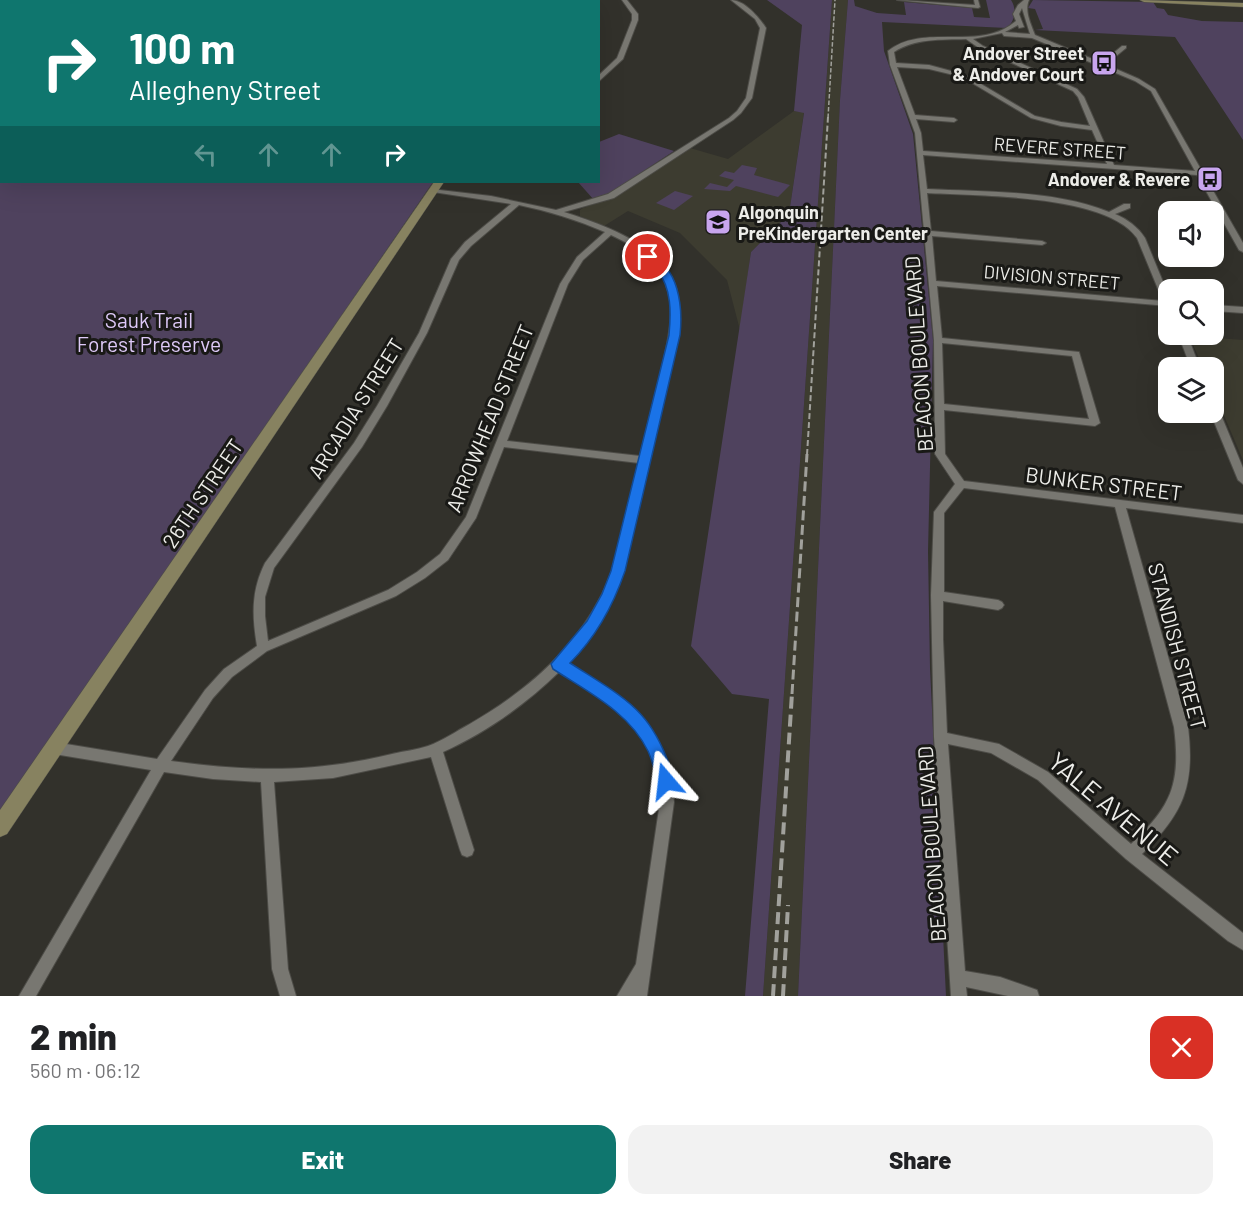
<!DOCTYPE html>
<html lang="en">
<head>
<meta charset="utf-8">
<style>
  body { margin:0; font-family:Barlow,sans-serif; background:#f2f2f2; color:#202124; height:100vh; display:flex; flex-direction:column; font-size:22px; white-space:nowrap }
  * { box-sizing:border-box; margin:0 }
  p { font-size:20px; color:#757577 }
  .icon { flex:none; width:33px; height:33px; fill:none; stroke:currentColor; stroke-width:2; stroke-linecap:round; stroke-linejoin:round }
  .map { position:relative; height:996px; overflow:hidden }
  .sheet { display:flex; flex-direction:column; background:#fff; flex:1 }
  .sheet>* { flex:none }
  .top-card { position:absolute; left:0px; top:0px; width:600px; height:183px; box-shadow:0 6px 24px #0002; background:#0f766e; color:#fff; overflow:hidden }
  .controls { position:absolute; left:1158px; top:201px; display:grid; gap:12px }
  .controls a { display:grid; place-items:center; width:66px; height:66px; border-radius:12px; background:#fff; box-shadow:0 6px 24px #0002; font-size:30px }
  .pin { position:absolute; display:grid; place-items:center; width:51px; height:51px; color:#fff; margin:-26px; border:3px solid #fff; border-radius:50%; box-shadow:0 2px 6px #0007 }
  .me { position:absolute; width:66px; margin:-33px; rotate:343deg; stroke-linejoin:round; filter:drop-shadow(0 0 4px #0008) }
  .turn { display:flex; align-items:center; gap:21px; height:126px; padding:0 30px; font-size:27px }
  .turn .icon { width:78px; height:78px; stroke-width:2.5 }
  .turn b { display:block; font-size:42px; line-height:51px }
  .lanes { display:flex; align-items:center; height:57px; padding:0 30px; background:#0003; justify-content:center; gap:30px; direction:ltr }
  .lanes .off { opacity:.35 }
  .round { display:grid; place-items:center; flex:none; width:63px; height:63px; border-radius:18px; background:#f2f2f2 }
  .head { display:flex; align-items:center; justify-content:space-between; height:102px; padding:0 30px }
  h1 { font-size:36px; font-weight:800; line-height:45px }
  .primary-button { display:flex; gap:12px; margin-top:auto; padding:12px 30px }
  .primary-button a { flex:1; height:69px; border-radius:18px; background:#0f766e; color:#fff; font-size:24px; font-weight:800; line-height:69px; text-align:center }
  .primary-button a+a { background:#f2f2f2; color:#202124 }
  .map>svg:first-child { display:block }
</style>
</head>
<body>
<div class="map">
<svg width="1243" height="996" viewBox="0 0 1243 996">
  <rect width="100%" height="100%" fill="#32312b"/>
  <g fill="#3d3c30">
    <polygon points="832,0 848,0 840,100 798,996 763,996"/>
    <polygon points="794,111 804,112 789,214 751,252 740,330 727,280 680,233 628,211 604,226 580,216 580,210 583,208 613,198 690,148 728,159"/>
    <polygon points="1189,336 1243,340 1243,460 1214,392 1214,368 1203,367"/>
  </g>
  <g fill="#4f425e">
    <polygon points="767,0 832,0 763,996 745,996 769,699 732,694 691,646 751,252 789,214 804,113 794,111 802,25"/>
    <path d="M848 0H854L855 6 877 13 906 15 904 2 972 8 974 17 990 18 986 0H1011C1017 9 1015 21 1007 28L882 22 884 51 913 134 933 340 928 552 930 668 946 996H798L840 100Z"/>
    <polygon points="1033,0 1153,2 1157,8 1164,9 1168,15 1202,21 1243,22 1243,140 1175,37 1035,30 1043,29 1035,9 1028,8"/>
    <polygon points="0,37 2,182 433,182 0,814"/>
    <polygon points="619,134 674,151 607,195 594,200 578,182 598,182 599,142"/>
    <polygon points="742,165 757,168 754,175 790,185 778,197 736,186 730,191 704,189 710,183 727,187 734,180 719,176 725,171 734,173"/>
    <polygon points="675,191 693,196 674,210 656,203"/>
  </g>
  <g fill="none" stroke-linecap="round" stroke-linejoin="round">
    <g stroke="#4d4c47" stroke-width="2">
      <g id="street">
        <polygon points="40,0 87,0 85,1 42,1"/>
        <polygon points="268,0 276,0 264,2"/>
        <polygon points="325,0 329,0 330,2 325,2"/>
        <polygon points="622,0 627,0 638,14 638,20 623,59 598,82 598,76 617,58 632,20 632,14"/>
        <path d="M731 0C744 0 759 17 766 28L752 98 741 113 733 120 614 198 564 212C602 224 659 244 675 284 681 300 680 318 678 335L624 571C609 605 592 635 568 663 613 692 657 718 670 774 673 783 673 793 674 802L647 996H617L636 964 660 802C658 786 657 771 651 756 637 716 594 693 560 671 526 704 486 733 443 752L474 850 472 855 467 857 462 855 460 850 431 757 333 778 274 782 288 969 296 996H280L272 969 261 782 213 779 164 772 36 996H19L151 770 54 754 49 752 47 748 49 744 54 742 157 759 205 690 224 669 257 646C252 616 251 591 265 563L354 443 377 406 419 333 451 259 465 242 511 204 433 192 429 190 431 189 491 196 556 210 608 194 729 118 737 111 746 98 760 28 755 19ZM519 205C548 211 577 220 605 232L577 257 560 284 466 517 440 554 417 572 388 590 268 641 265 616V597L274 568 362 447 387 406 427 333 459 260 471 246ZM611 235C680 267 677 306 661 371 654 400 647 428 640 456L507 441 568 284 583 260ZM504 447 639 463C628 505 620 561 600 598 571 654 522 694 468 725 455 732 442 741 428 746 416 750 404 751 392 754 314 773 251 772 171 761L213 698 232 677 267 651 396 596 425 578 448 560 476 518Z"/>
        <polygon points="897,0 975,5 974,0 978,0 980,7 978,8"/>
        <path d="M1024 0H1029C1024 11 1031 24 1035 35L1095 60 1111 55 1122 46H1126V48L1115 57 1100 62 1139 79 1155 89 1243 243V252L1239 250 1197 175 923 155 927 189C985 192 1054 190 1109 212L1124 204H1130V208L1115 214C1127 219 1138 227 1145 238L1168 294V306L937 286 942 338 1079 352 1100 423 1095 426 944 410 945 454 964 481 1243 515V523L1126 508 1188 727C1195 785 1184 813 1142 854L1243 933V950L1228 941 1126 859 1038 780 991 753 948 744 965 971 1000 977 1037 990 1039 996H1008L966 987 967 996H951L934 737 931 595 934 512 955 484 935 454 934 340 915 133 890 65 888 51C920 25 969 47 1004 29 1008 27 1012 24 1016 21L1013 14 1018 5ZM1022 8 1030 34 1005 32 1018 25 1019 28 1024 27 1019 14ZM1002 33 1004 36 1032 38 1135 81 1151 91 1195 171 1114 165 1084 97 1077 89 983 46 973 39ZM966 39 979 48 1073 91 1078 97 1090 126 1061 122 1035 116 966 75 929 65 896 63 894 52C915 38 941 40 966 39ZM897 67 929 69 962 77 1031 118 1061 126 1092 130 1107 164 923 151 921 133 916 119 954 122 957 120 954 118 915 115ZM927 193C977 196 1107 194 1137 238L1163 301 936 281 932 236 1042 245 1046 243 1042 241 931 231ZM942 343 1072 356 1089 419 944 404ZM964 488 1115 507 1174 727C1181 783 1172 806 1131 844L1048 772 999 744 947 733 943 639V601L998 610 1002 608 1004 605 1002 602 998 600 944 592V513Z"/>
        <polygon points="1214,305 1243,307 1243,313 1214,311"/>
        <polygon points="1178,334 1187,334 1200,368 1191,368"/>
        <polygon points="1214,407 1219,410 1243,468 1243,484 1238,480 1210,412 1214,412"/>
      </g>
    </g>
    <g stroke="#4d4c47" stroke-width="1">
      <g id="secondary">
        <polygon points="567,0 565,2 558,2 559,0"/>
        <polygon points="1140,0 1243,3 1243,7 1144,2"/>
        <polygon points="434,182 444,182 7,834 0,837 0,810"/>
      </g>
    </g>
    <use href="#street" fill="#787771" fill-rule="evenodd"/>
    <use href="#secondary" fill="#878260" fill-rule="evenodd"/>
    <polyline stroke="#a1a19c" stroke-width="1.5" stroke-dasharray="4.5 2" stroke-linecap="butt" points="828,118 835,0"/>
    <polyline stroke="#a1a19c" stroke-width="2" stroke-dasharray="6 3" stroke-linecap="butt" points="807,455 828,117"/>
    <polyline stroke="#a1a19c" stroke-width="3" stroke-dasharray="10 4.5" stroke-linecap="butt" points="792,694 807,454"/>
    <g stroke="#a1a19c" stroke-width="4" stroke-dasharray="12 6" stroke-linecap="butt">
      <polyline points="773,996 792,693"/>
      <polyline points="783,996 788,905"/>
    </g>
  </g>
  <path fill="#1a73e8" stroke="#114b97" stroke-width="1.5" d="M648 254C679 266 683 307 680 335L625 571C613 606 596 637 570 663 629 701 653 710 675 781L673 786 666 789 660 786C655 775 653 762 648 751 629 712 588 692 553 669L551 664 587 621 602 594 611 571 669 335C671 314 672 288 657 270 653 266 647 262 643 257Z"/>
  <defs>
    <g id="bus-square" transform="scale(1.35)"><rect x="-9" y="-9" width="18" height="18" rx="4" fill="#c8a5ee" stroke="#191916"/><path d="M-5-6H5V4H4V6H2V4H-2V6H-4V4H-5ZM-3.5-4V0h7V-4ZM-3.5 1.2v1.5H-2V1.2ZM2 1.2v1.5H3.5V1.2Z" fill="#111"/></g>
    <g id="school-square" transform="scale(1.35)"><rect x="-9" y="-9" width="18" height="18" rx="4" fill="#c8a5ee" stroke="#191916"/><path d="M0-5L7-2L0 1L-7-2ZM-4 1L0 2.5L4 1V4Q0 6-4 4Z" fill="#111"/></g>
  </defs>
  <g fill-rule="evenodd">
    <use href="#bus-square" x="1104" y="63"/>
    <use href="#bus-square" x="1210" y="179"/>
    <use href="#school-square" x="718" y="222"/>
  </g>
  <g text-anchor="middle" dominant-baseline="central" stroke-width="6" stroke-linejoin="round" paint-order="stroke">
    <g font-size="18" font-weight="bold" fill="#edede9" stroke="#191916" text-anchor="end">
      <text x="1084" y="53">Andover Street<tspan x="1084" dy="21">&amp; Andover Court</tspan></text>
      <text x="1190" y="179">Andover &amp; Revere</text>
      <text x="738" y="212" text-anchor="start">Algonquin<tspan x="738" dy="21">PreKindergarten Center</tspan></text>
    </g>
    <g font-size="18" fill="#edede9" stroke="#191916">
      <text transform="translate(1060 148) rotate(4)">REVERE STREET</text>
      <text transform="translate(1052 277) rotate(5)">DIVISION STREET</text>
    </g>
    <g font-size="21" fill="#dec9f8" stroke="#191916">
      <text x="149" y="319">Sauk Trail<tspan x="149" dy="24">Forest Preserve</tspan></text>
    </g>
    <g font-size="21" fill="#edede9" stroke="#191916">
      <text transform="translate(918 354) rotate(-94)">BEACON BOULEVARD</text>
      <text transform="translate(355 408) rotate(-58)">ARCADIA STREET</text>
      <text transform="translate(489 418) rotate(-68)">ARROWHEAD STREET</text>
      <text transform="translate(1104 483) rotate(7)">BUNKER STREET</text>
      <text transform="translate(202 493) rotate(-56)">26TH STREET</text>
      <text transform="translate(1178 646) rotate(75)">STANDISH STREET</text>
      <text transform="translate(931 844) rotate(-94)">BEACON BOULEVARD</text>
    </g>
    <g font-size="26" fill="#edede9" stroke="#191916">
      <text transform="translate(1114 808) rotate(40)">YALE AVENUE</text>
    </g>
  </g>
</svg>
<div class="controls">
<a><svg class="icon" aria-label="sound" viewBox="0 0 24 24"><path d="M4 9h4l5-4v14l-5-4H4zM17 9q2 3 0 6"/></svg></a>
<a><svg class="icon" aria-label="search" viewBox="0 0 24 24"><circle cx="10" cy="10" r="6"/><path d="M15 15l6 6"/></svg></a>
<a><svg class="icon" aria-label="layers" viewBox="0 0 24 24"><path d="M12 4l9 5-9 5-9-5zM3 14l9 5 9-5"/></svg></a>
</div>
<div class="pin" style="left:648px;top:257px;background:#d93025"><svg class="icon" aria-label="arrive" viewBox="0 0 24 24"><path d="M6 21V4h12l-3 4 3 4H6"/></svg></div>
<svg class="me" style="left:666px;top:781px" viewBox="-20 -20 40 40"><path d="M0-17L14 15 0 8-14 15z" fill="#1a73e8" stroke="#fff" stroke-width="4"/></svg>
<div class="top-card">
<div class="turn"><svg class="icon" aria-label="right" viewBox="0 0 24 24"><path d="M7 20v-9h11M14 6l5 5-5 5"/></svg><div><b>100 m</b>Allegheny Street</div></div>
<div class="lanes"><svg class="icon off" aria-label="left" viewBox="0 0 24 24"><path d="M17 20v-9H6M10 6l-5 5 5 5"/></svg><svg class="icon off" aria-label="ahead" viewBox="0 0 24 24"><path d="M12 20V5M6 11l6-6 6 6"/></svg><svg class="icon off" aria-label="ahead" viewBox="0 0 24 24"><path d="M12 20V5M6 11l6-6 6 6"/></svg><svg class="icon" aria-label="right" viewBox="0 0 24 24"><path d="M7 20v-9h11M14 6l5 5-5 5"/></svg></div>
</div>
</div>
<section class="sheet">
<div class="head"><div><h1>2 min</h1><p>560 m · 06:12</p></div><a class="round" style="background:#d93025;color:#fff"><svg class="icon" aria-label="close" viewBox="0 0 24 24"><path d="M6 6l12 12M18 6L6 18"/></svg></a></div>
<div class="primary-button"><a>Exit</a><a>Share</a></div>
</section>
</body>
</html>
